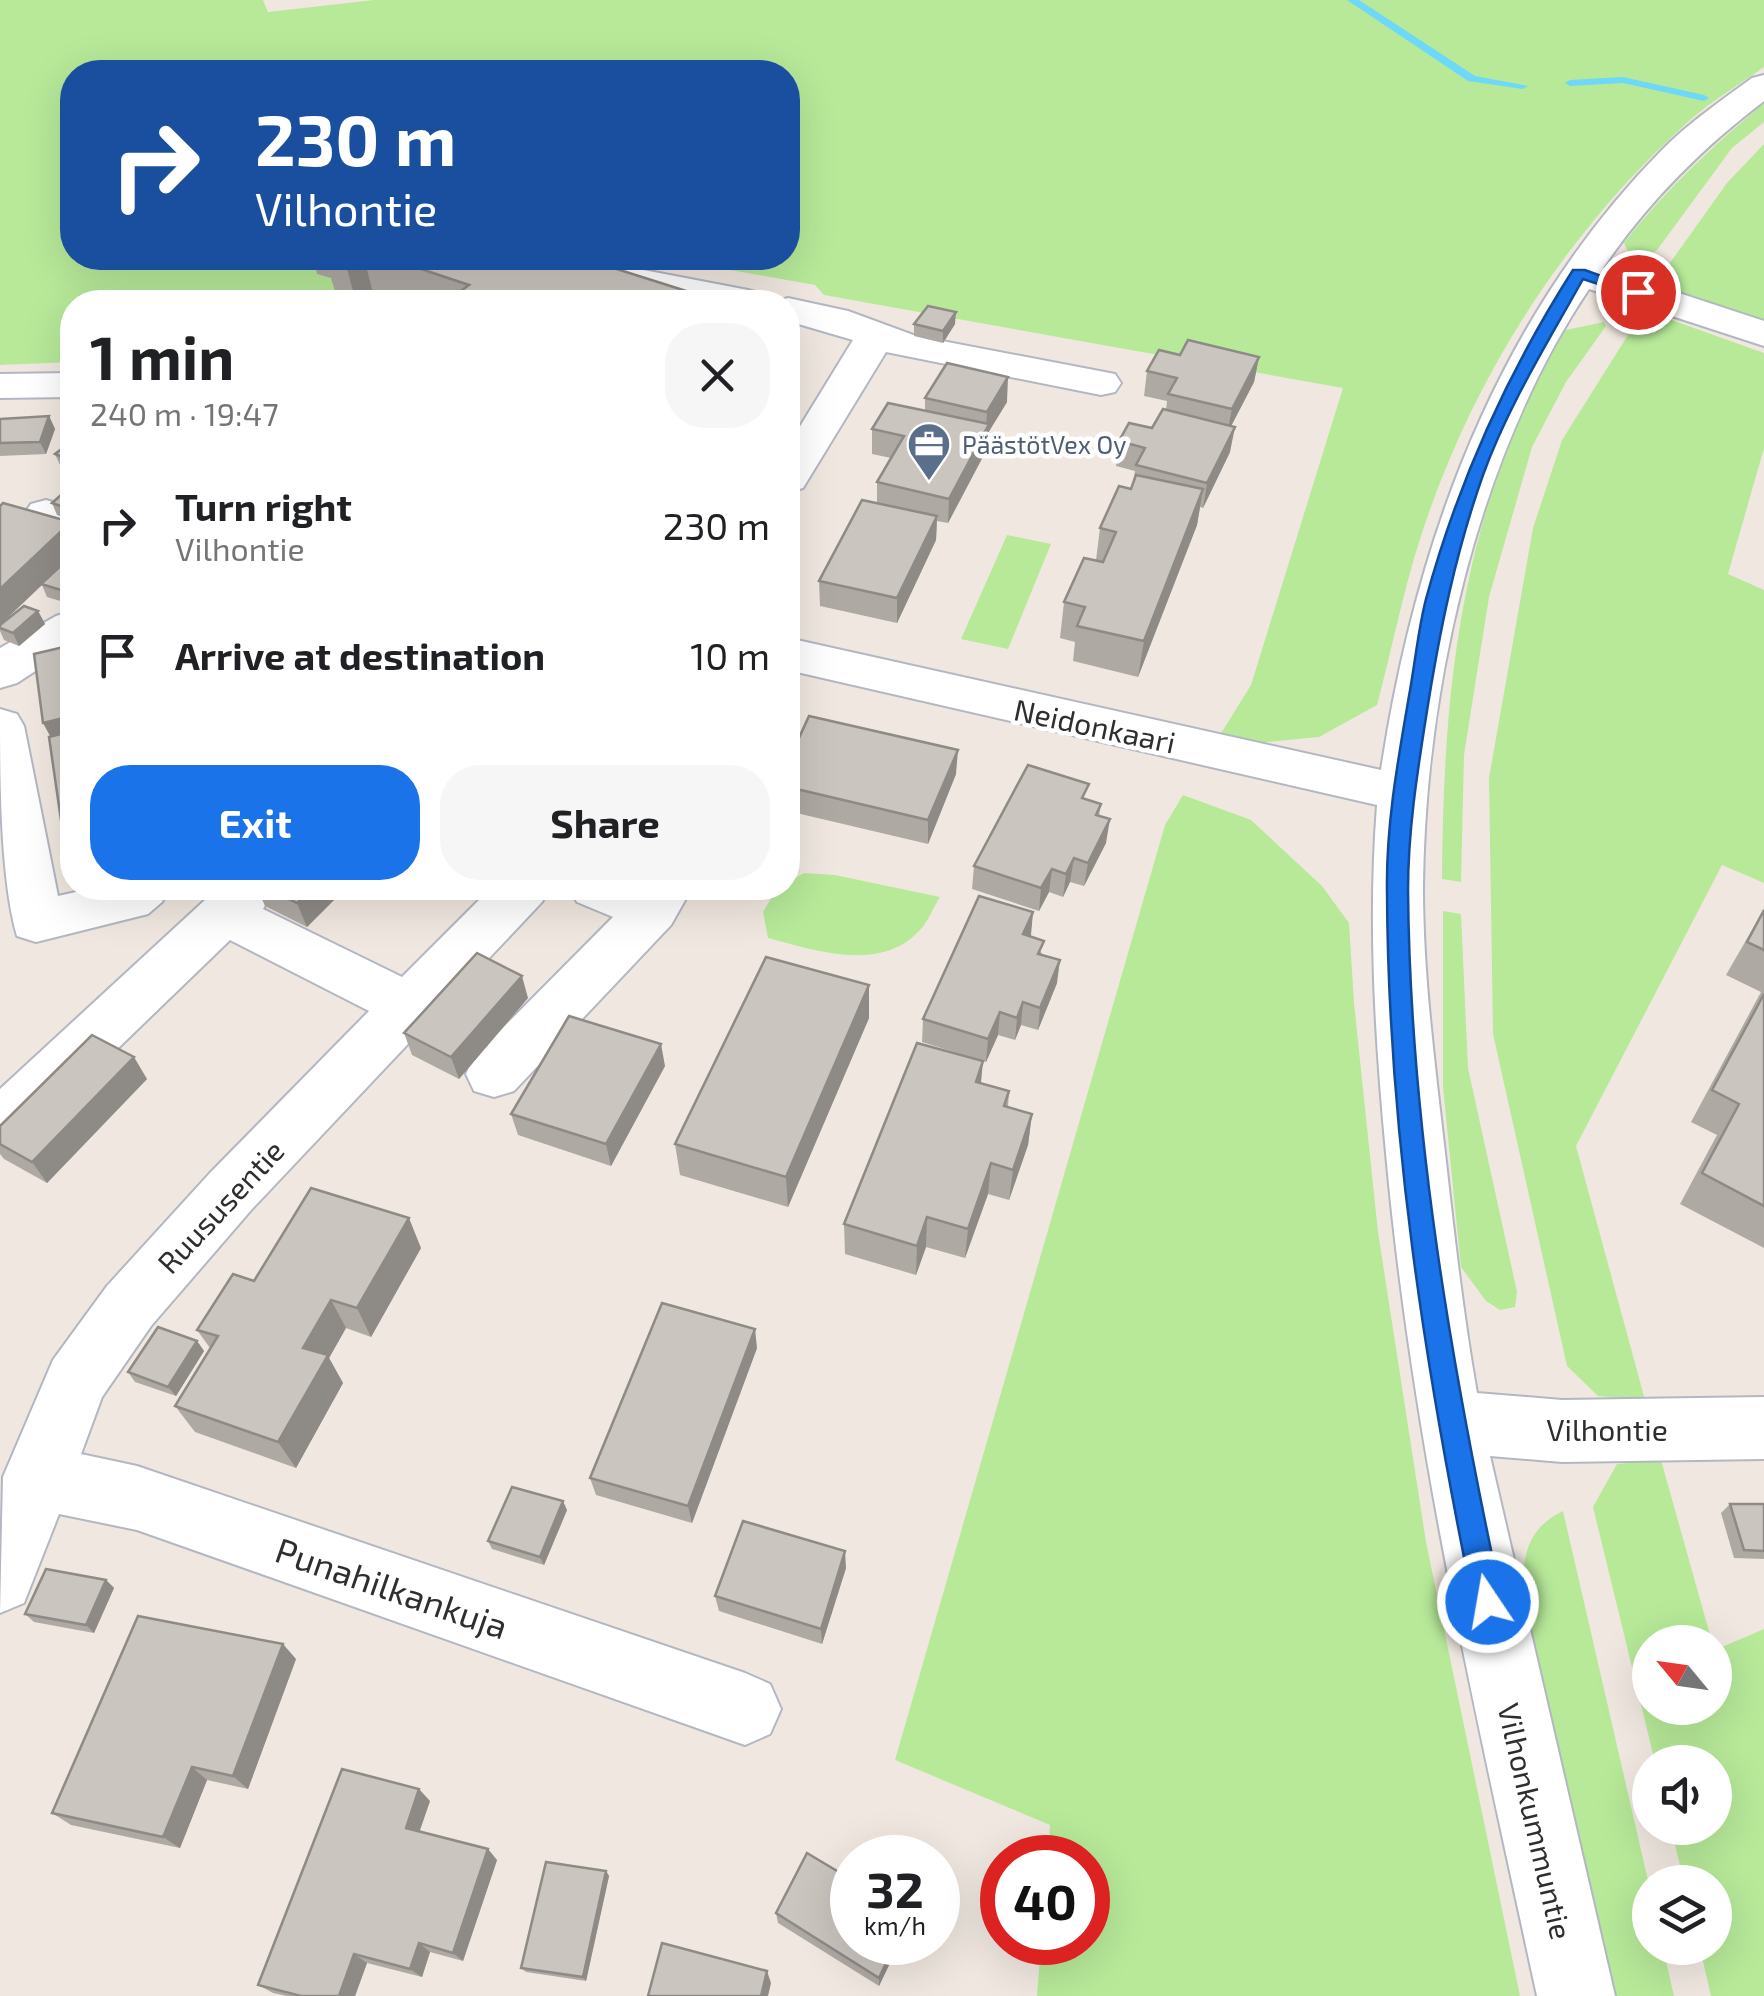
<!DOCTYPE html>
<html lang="en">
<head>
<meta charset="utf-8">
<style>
  body { margin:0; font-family:"Exo 2",sans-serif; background:#f6f6f6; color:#202124; height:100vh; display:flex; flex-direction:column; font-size:38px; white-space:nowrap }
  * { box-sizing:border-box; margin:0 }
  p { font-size:32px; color:#757577 }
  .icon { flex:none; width:55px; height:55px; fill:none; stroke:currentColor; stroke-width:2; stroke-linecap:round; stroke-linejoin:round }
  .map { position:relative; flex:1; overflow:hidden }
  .drawer { position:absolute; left:60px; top:290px; width:740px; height:610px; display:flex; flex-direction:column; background:#fff; border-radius:40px; box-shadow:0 10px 40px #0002 }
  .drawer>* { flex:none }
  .banner { position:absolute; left:60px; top:60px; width:740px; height:210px; border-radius:40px; box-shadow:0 10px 40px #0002; background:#1a4fa0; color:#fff; overflow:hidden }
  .needle { width:65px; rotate:299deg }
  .buttons { position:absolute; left:1632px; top:1625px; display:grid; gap:20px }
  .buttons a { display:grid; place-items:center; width:100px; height:100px; border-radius:50%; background:#fff; box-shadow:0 10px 40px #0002; font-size:50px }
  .speed { position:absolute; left:830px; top:1835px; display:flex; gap:20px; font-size:50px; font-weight:700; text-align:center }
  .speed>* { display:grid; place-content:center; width:130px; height:130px; border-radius:50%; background:#fff; box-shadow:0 10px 40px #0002; line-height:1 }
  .speed small { font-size:25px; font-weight:400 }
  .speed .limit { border:15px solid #d22; background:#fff; color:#111 }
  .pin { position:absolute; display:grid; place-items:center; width:85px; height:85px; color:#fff; margin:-42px; border:5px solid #fff; border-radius:50%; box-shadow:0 2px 10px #0007 }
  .me { position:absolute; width:110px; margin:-55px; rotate:348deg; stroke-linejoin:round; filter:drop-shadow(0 0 8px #0008) }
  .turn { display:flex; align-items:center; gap:35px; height:210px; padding:0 30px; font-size:45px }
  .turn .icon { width:130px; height:130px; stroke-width:2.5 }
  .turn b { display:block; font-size:70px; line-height:85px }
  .round { display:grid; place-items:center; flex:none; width:105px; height:105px; border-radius:40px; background:#f6f6f6 }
  .summary { display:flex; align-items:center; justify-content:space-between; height:170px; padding:0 30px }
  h1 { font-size:60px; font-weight:700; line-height:75px }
  .action { display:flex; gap:20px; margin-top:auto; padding:20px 30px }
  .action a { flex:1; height:115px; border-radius:40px; background:#1a73e8; color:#fff; font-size:40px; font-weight:700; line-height:115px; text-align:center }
  .action a+a { background:#f6f6f6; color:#202124 }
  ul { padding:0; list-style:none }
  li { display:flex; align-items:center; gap:30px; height:130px; padding:0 30px }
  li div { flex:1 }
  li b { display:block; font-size:38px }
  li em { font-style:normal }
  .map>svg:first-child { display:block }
</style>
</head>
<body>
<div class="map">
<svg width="1764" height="1996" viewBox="0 0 1764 1996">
  <rect width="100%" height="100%" fill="#f0e8e0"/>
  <g fill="#b7e999">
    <path d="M0 0H263L268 12 374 0H1764V67C1740 84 1712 101 1690 120 1566 231 1472 378 1421 536 1403 591 1392 649 1377 705L1319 737 1248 744 1220 735 1251 685 1343 388 824 295 815 285 663 258H788V72H72V258H340L353 286 338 299 349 302H72V362L0 365Z"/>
    <path d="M1764 103V122L1732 148 1657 250 1645 257 1629 254 1624 243C1665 190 1713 146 1764 103Z"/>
    <polygon points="1764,144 1764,328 1663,290 1660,277 1727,183"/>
    <polygon points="1666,318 1764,353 1764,448 1728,574 1764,590 1764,883 1722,865 1576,1146 1645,1400 1598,1396 1567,1366 1493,1034 1489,778 1533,528 1562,440 1638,319"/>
    <path d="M1604 322 1606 326 1566 382 1532 447 1489 597 1464 755 1461 882 1442 879C1443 727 1454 584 1510 441 1524 405 1544 371 1561 337L1566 330Z"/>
    <polygon points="1007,535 1051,544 1008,649 961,639"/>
    <polygon points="1183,795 1251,820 1322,886 1349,923 1354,1003 1378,1232 1426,1542 1520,1996 1037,1996 1041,1943 1088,1942 1088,1858 1048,1857 1050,1825 895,1760 1165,825"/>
    <path d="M804 873 835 875 940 897C933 908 928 922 919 931 880 973 814 950 768 938L763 912 777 888H788V882Z"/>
    <polygon points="1443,911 1461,914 1468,1068 1517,1292 1515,1307 1500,1310 1486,1301 1461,1267 1443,1087"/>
    <polygon points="1661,1460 1712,1642 1650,1642 1650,1708 1715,1708 1715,1650 1764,1629 1764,1996 1711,1996 1700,1948 1715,1948 1715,1882 1684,1882 1671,1828 1715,1828 1715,1762 1655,1762 1593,1507 1617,1464"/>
    <path d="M1563 1511 1650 1889V1948H1663L1674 1996H1615L1522 1599C1523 1559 1524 1530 1563 1511Z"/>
  </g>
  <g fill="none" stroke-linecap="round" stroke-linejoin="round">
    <g fill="#6dd8f7" fill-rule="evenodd">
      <polygon points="1347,0 1359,0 1475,76 1528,86 1523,89 1468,81"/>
      <polygon points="1623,77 1704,95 1709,98 1704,101 1623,83 1570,86 1565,83 1570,80"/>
    </g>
    <g stroke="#b3b7c2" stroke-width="4">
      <g id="minor">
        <path d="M1764 75V101C1701 149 1647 203 1603 268L1764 321V346L1589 289C1477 456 1425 689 1423 888 1423 976 1435 1065 1445 1153 1454 1233 1463 1314 1477 1393L1562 1400 1764 1397V1459L1562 1462 1490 1456 1615 1996H1537C1476 1714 1412 1441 1386 1153 1375 1037 1368 922 1377 805L788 670V638L1381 770C1416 539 1498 316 1663 149 1690 122 1722 100 1752 78Z"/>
        <polygon points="507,258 581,258 748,290 762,294 767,302 693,302 526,269 513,266"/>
        <polygon points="788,298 848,311 916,336 1115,374 1121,383 1115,392 1101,395 886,352 803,488 788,492 788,446 853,340 788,321 788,302 774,302"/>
        <polygon points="72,373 72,397 0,398 0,374"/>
        <polygon points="46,500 72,508 72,538 31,524 24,514 31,504"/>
        <polygon points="72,611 72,647 17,683 0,688 0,648 56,616"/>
        <path d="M0 709 17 714 24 726 58 896 94 888H169L162 902 148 914 36 942 17 936C0 878 0 774 0 709Z"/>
        <polygon points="218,888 275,888 263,909 402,977 491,888 549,888 542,902 252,1209 151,1326 102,1397 81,1454 137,1466 745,1673 770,1684 781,1709 770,1734 745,1745 137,1530 59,1514 24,1603 0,1613 3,1477 53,1360 107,1286 210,1173 369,1011 230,940 21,1142 0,1149 0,1089"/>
        <polygon points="570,888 692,888 671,925 514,1091 494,1097 474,1091 466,1074 474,1057 613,917 577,902"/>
      </g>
    </g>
    <use href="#minor" fill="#fff" fill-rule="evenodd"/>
  </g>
  <g fill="#afa9a4">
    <polygon points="313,258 582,258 721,302 399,302 373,293 361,302 349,302 337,298 331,278 317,274"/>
    <polygon points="914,324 955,324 943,343 914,336"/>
    <polygon points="1180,355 1259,357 1254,382 1231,426 1230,452 1203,508 1200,507 1197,525 1138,677 1073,661 1075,642 1060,638 1064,602 1096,560 1100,528 1131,489 1133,482 1135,471 1116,466 1119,441 1152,428 1166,410 1167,401 1144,396 1147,371"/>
    <polygon points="925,398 1007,402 988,433 987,449 948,523 937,521 936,540 897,623 820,606 819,581 877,503 877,482 891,458 872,454 872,429 925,411"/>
    <polygon points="49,416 55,429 46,454 0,456 0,419"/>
    <polygon points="72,441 72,481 66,478 55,454"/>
    <polygon points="72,487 72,521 57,515 52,503"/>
    <polygon points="0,506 71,522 72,526 72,556 67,561 67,603 47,597 42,585 0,625 38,611 45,624 19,646 4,640 0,631"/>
    <polygon points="956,774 928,844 788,811 788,787"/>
    <polygon points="1087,799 1101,804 1099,816 1106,843 1084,886 1070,882 1063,897 1049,892 1039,911 972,889 974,866"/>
    <polygon points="257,888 346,888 307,927 265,906"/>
    <polygon points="1764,909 1764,1248 1680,1204 1717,1135 1691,1122 1761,992 1726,975"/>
    <polygon points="1033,912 1030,937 1043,955 1057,983 1038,1030 1021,1025 1015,1040 998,1035 986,1062 922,1042 923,1019"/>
    <polygon points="869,985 869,1018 788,1207 680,1175 675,1144"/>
    <polygon points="528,998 459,1079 412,1055 404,1033"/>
    <polygon points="665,1066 611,1166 518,1135 511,1114"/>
    <polygon points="147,1079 47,1183 4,1159 0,1154 0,1126"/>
    <polygon points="981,1083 1009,1091 1008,1107 1032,1114 1028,1145 1009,1200 988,1194 965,1258 926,1247 916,1275 845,1254 844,1224"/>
    <polygon points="421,1248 371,1337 346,1328 329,1358 343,1383 296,1468 195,1432 175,1406 210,1348 197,1330 254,1281"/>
    <polygon points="197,1341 204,1351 176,1396 135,1382 128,1372"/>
    <polygon points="757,1348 692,1523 596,1495 590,1478"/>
    <polygon points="1730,1504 1764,1504 1764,1559 1734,1558 1721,1513"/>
    <polygon points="567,1510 544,1565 492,1549 488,1541"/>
    <polygon points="846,1568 822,1644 719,1611 715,1596"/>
    <polygon points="106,1580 114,1588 94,1633 34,1622 25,1614"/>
    <polygon points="296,1659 248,1789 207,1780 180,1848 71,1825 52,1813"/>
    <polygon points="430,1801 419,1831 497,1860 463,1961 430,1952 422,1977 367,1963 355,1996 286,1996 273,1993 258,1985"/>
    <polygon points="606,1871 609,1876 586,1981 526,1972 521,1968"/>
    <polygon points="776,1913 852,1942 900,1942 879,1986 778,1923"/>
  </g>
  <g fill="#8e8a86">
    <polygon points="350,258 364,258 373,293 361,302 356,302 345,261"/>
    <polygon points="956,312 955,324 943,343 943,331"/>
    <polygon points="1259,357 1254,382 1227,434 1232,409"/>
    <polygon points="1008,377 1007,402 988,433 987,449 948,523 949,499 986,428 987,412"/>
    <polygon points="49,416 55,429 46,454 40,442"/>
    <polygon points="1235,427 1230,452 1203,508 1207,483"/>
    <polygon points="1203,489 1197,525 1138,677 1144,641"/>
    <polygon points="937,516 936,540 897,623 897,598"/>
    <polygon points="71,522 72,526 72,556 0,625 0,589"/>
    <polygon points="72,579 72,597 67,603 61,590"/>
    <polygon points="38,611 45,624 19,646 13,633"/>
    <polygon points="72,716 72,743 56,747 43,723"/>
    <polygon points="958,750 956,774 928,844 928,820"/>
    <polygon points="1110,819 1106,843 1084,886 1088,863"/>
    <polygon points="72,846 72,861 65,848"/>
    <polygon points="1074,858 1070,882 1063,897 1066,874"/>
    <polygon points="1052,869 1049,892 1039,911 1041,888"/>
    <polygon points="313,888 346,888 307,927 297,903"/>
    <polygon points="1033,912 1031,935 1021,957 1023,934"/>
    <polygon points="1060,960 1057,983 1038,1030 1040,1008"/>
    <polygon points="522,976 528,998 459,1079 451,1057"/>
    <polygon points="869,985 869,1018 788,1207 786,1177"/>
    <polygon points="1023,1002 1021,1025 1015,1040 1017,1018"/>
    <polygon points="1000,1012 998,1035 986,1062 988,1039"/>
    <polygon points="661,1044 665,1066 611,1166 606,1144"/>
    <polygon points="134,1057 147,1079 47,1183 32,1162"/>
    <polygon points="983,1061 980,1093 976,1082"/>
    <polygon points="1032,1114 1028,1145 1009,1200 1013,1170"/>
    <polygon points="991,1163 988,1194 965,1258 968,1229"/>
    <polygon points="927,1217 926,1247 916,1275 917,1246"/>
    <polygon points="409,1218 421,1248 371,1337 357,1308"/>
    <polygon points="331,1300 346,1328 329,1358 343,1383 296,1468 278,1442 303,1348"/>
    <polygon points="755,1329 757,1348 692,1523 688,1506"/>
    <polygon points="197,1341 204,1351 176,1396 168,1387"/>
    <polygon points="563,1501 567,1510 544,1565 540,1557"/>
    <polygon points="845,1551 846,1568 822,1644 821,1629"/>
    <polygon points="106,1580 114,1588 94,1633 86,1625"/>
    <polygon points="283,1644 296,1659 248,1789 233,1776"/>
    <polygon points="192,1767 207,1780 180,1848 163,1837"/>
    <polygon points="419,1789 430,1801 417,1839 406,1828"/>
    <polygon points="488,1849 497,1860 463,1961 453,1953"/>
    <polygon points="606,1871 609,1876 586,1981 583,1977"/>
    <polygon points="896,1942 900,1942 879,1986 879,1978"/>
    <polygon points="419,1943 430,1952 422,1977 410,1969"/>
    <polygon points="354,1954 367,1963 355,1996 339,1996"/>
    <polygon points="767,1971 771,1983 768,1996 761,1996"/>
  </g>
  <g fill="#cbc5bf" stroke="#8e8a86" stroke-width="2.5">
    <polygon points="388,258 582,258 721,302 446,302 469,285"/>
    <polygon points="928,306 956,312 943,331 914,324"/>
    <polygon points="1188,340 1259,357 1232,409 1168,394 1177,378 1147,371 1159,350 1180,355"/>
    <polygon points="947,363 1008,377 987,412 925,398"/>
    <polygon points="888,403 989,424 949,499 877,482 904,436 872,429"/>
    <polygon points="1163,409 1235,427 1207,483 1136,465 1145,448 1119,441 1129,423 1152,428"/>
    <polygon points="49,416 40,442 0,443 0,419"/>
    <polygon points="72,441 72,461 55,454"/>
    <polygon points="1136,475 1203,489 1144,641 1077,626 1085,607 1064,602 1084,558 1103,562 1116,532 1100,528 1119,486 1131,489"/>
    <polygon points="71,486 72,487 72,510 52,503"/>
    <polygon points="862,500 937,516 897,598 819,581"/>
    <polygon points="3,503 71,522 0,589 0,506"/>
    <polygon points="67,560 72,562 72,579 61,590 41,584"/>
    <polygon points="24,606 38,611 13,633 0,628 0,625"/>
    <polygon points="72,645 72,716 43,723 34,654"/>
    <polygon points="809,716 958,750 928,820 788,787 788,762"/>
    <polygon points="72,731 72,846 65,848 49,737"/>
    <polygon points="1028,765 1089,784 1082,798 1101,804 1096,815 1110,819 1088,863 1074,858 1066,874 1052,869 1041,888 974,866"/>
    <polygon points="266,888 313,888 297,903"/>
    <polygon points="979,896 1033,912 1023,934 1044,941 1038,954 1060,960 1040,1008 1023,1002 1017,1018 1000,1012 988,1039 923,1019"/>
    <polygon points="1764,910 1764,950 1747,942"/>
    <polygon points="477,953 522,976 451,1057 404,1033"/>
    <polygon points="766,957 869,985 786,1177 675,1144"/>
    <polygon points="1764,994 1764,1206 1702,1173 1739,1104 1712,1090"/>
    <polygon points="569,1016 661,1044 606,1144 511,1114"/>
    <polygon points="92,1035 134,1057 32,1162 0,1144 0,1126"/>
    <polygon points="917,1043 983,1061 976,1082 1009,1091 1004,1106 1032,1114 1013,1170 991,1163 968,1229 927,1217 917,1246 844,1224"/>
    <polygon points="311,1188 409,1218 357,1308 331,1300 303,1348 328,1355 278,1442 175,1406 218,1336 197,1330 233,1274 254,1281"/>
    <polygon points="662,1303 755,1329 688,1506 590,1478"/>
    <polygon points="158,1327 197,1341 168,1387 128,1372"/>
    <polygon points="512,1487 563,1501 540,1557 488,1541"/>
    <polygon points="1730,1504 1764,1504 1764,1551 1744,1550"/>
    <polygon points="743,1521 845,1551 821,1629 715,1596"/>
    <polygon points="46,1569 106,1580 86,1625 25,1614"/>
    <polygon points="138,1616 283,1644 233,1776 192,1767 163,1837 52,1813"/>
    <polygon points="342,1769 419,1789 406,1828 488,1849 453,1953 419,1943 410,1969 354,1954 339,1996 301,1996 258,1985"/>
    <polygon points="807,1853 852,1880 852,1942 896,1942 879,1978 776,1913"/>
    <polygon points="546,1862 606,1871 583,1977 521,1968"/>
    <polygon points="662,1943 767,1971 761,1996 648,1996"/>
  </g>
  <path fill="#1a73e8" stroke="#114b97" stroke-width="2.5" d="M1573 270H1585L1645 292 1638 297 1583 279C1548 342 1508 406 1483 475 1455 554 1439 634 1426 717 1417 774 1408 832 1408 890 1410 1128 1452 1370 1502 1602L1498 1612 1488 1616 1477 1612 1473 1602C1425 1368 1388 1130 1387 891 1386 825 1398 760 1409 696 1415 664 1418 630 1426 599 1458 482 1508 372 1573 270Z"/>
  <defs>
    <g id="office-pin" transform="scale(2.25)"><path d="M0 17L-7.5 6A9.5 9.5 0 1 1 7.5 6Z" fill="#5c6f8a" stroke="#fff"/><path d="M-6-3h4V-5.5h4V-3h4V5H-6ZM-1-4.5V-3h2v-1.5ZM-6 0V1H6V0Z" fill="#fff"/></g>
  </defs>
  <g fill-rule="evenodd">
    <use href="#office-pin" x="929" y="444"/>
  </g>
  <g text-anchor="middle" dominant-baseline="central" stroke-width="9" stroke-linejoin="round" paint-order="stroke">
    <g font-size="25" fill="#4e5e75" stroke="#fff" text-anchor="start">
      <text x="962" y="444">PäästötVex Oy</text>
    </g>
    <g font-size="30" fill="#2e2e2e" stroke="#fff">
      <text transform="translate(1095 725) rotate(12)">Neidonkaari</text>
      <text transform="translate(220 1206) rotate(-47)">Ruususentie</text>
      <text x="1607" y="1429">Vilhontie</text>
      <text transform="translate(1536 1821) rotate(77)">Vilhonkummuntie</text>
    </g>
    <g font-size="35" fill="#2e2e2e" stroke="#fff">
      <text transform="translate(392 1587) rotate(19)">Punahilkankuja</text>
    </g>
  </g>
</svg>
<div class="buttons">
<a><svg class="needle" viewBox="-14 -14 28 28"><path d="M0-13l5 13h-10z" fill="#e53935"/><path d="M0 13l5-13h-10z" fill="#757577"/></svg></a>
<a><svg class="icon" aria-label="sound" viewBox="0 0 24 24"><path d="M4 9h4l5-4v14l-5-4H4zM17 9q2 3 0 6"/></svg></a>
<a><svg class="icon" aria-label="layers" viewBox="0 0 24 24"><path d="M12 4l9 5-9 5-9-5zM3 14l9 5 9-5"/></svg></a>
</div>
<div class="speed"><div>32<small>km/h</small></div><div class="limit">40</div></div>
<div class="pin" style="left:1638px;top:292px;background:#d93025"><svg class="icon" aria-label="arrive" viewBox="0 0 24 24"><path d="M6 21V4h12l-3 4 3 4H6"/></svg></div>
<svg class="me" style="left:1488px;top:1602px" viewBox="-20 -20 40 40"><circle r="17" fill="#1a73e8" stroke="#fff" stroke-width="3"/><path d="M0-11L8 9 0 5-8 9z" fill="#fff"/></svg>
<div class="banner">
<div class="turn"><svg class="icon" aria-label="right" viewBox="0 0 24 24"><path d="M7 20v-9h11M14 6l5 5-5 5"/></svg><div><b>230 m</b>Vilhontie</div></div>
</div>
<section class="drawer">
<div class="summary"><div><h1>1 min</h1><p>240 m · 19:47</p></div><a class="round"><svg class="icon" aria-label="close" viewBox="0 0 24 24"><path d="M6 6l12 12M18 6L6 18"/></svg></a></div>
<ul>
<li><svg class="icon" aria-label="right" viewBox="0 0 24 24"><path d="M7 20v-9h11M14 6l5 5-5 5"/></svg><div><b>Turn right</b><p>Vilhontie</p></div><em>230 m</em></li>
<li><svg class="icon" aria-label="arrive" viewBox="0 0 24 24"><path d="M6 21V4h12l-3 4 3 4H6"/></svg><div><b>Arrive at destination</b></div><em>10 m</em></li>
</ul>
<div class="action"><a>Exit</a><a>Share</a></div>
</section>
</div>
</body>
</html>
